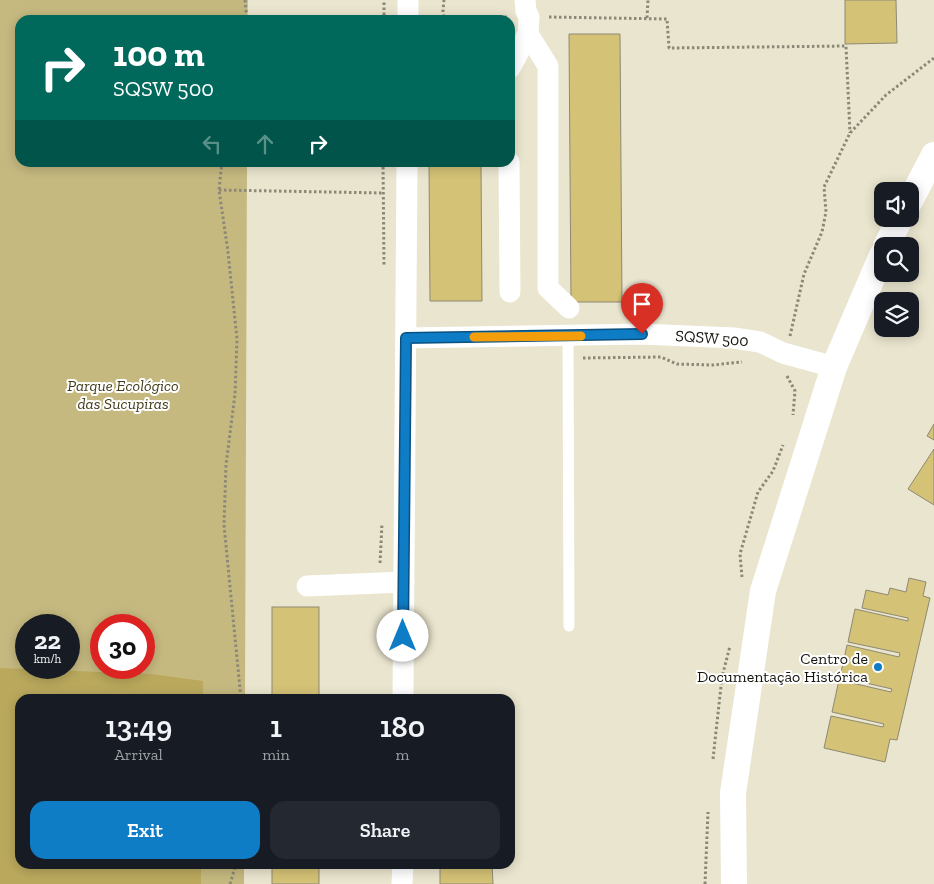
<!DOCTYPE html>
<html lang="en">
<head>
<meta charset="utf-8">
<style>
  body { margin:0; font-family:"Zilla Slab",serif; background:#242831; color:#f1f3f6; height:100vh; display:flex; flex-direction:column; font-size:19px; white-space:nowrap }
  * { box-sizing:border-box; margin:0 }
  p { font-size:16px; color:#9ea1a6 }
  .icon { flex:none; width:28px; height:28px; fill:none; stroke:currentColor; stroke-width:2; stroke-linecap:round; stroke-linejoin:round }
  .map { position:relative; flex:1; overflow:hidden }
  .panel { position:absolute; left:15px; top:694px; width:500px; height:175px; display:flex; flex-direction:column; background:#171b24; border-radius:15px; box-shadow:0 2px 12px #0003 }
  .panel>* { flex:none }
  .hud { position:absolute; left:15px; top:15px; width:500px; height:152px; border-radius:15px; box-shadow:0 2px 12px #0003; background:#00695c; color:#fff; overflow:hidden }
  .controls { position:absolute; left:874px; top:182px; display:grid; gap:10px }
  .controls a { display:grid; place-items:center; width:45px; height:45px; border-radius:10px; background:#171b24; box-shadow:0 2px 12px #0003; font-size:25px }
  .speed { position:absolute; left:15px; top:614px; display:flex; gap:10px; font-size:25px; font-weight:700; text-align:center }
  .speed>* { display:grid; place-content:center; width:65px; height:65px; border-radius:50%; background:#171b24; box-shadow:0 2px 12px #0003; line-height:1 }
  .speed small { font-size:12px; font-weight:400 }
  .speed .limit { border:8px solid #d22; background:#fff; color:#111 }
  .pin { position:absolute; display:grid; place-items:center; width:42px; height:42px; color:#fff; margin:-51px -21px; border-radius:50% 50% 50% 0; rotate:-45deg; box-shadow:0 0 5px #0007 }
  .pin .icon { rotate:45deg }
  .me { position:absolute; width:55px; margin:-28px; rotate:0deg; stroke-linejoin:round; filter:drop-shadow(0 0 4px #0008) }
  .turn { display:flex; align-items:center; gap:18px; height:105px; padding:0 15px; font-size:22px }
  .turn .icon { width:65px; height:65px; stroke-width:2.5 }
  .turn b { display:block; font-size:35px; line-height:42px }
  .lanes { display:flex; align-items:center; height:48px; padding:0 15px; background:#0003; justify-content:center; gap:25px; direction:ltr }
  .lanes .off { opacity:.35 }
  .eta { display:flex; justify-content:space-evenly; align-items:center; height:85px; text-align:center }
  .eta b { font-size:30px; font-weight:600; line-height:35px }
  .action { display:flex; gap:10px; margin-top:auto; padding:10px 15px }
  .action a { flex:1; height:58px; border-radius:15px; background:#0f7cc6; color:#fff; font-size:20px; font-weight:600; line-height:58px; text-align:center }
  .action a+a { background:#242831; color:#f1f3f6 }
  .map>svg:first-child { display:block }
</style>
</head>
<body>
<div class="map">
<svg width="934" height="884" viewBox="0 0 934 884">
  <rect width="100%" height="100%" fill="#eae5ce"/>
  <path fill="#c6b980" fill-rule="evenodd" d="M0 0H248L247 20H20V162L247 163 245 699H20V864H244V884H0ZM26 625H69V668H26ZM101 625H144V668H101Z"/>
  <polygon fill="#baa95d" points="0,668 151,674 203,681 203,699 20,699 20,864 201,864 201,884 0,884"/>
  <g fill="#d4c276" stroke="#8e8974">
    <polygon points="845,0 896,0 897,43 845,44"/>
    <polygon points="569,34 620,34 622,302 571,302"/>
    <polygon points="429,162 481,162 482,301 430,301"/>
    <polygon points="934,424 934,440 927,436"/>
    <polygon points="934,449 934,505 908,489"/>
    <polygon points="909,578 926,582 923,596 930,598 897,740 890,739 885,762 824,748 831,716 883,727 884,724 832,712 839,680 891,692 892,689 840,677 847,645 899,657 900,653 848,642 855,609 908,621 908,618 862,608 866,590 888,595 890,588 906,592"/>
    <rect x="272" y="607" width="47" height="92"/>
    <rect x="272" y="864" width="47" height="20"/>
    <polygon points="440,864 492,864 493,884 440,884"/>
  </g>
  <g fill="none" stroke-linecap="round" stroke-linejoin="round">
    <g stroke="#8b8877" stroke-width="3" stroke-dasharray="2.5 2.5" stroke-linecap="butt">
      <polyline points="245,0 247,20"/>
      <polyline points="444,17 443,11 444,0"/>
      <polyline points="549,17 667,19 669,48 846,46 850,133"/>
      <polyline points="647,18 648,0"/>
      <polyline points="384,20 384,0"/>
      <polyline points="430,20 444,17 507,17"/>
      <polyline points="222,162 219,190 228,252 237,339 235,394 226,465 224,525 241,699"/>
      <polyline points="383,162 384,266"/>
      <polyline points="219,190 383,193"/>
      <polyline points="790,336 804,274 822,232 826,212 824,187 850,133 886,95 934,58"/>
      <polyline points="583,358 661,357 677,364 713,365 742,362"/>
      <polyline points="787,376 795,391 793,415"/>
      <polyline points="380,563 382,524"/>
      <polyline points="742,577 740,554 758,492 773,471 783,445"/>
      <polyline points="713,759 722,677 730,646"/>
      <polyline points="230,884 236,864"/>
      <polyline points="705,884 708,812"/>
    </g>
    <polyline stroke="#fff" stroke-width="11" points="568,336 569,626"/>
    <g stroke="#fff" stroke-width="21">
      <polyline points="408,20 408,0"/>
      <polyline points="528,34 548,66 548,288 569,308"/>
      <polyline points="510,68 528,34 529,17 526,11 525,0"/>
      <polyline points="509,162 510,292"/>
      <polyline points="406,338 642,334 734,338 760,342 783,353 834,367"/>
      <polyline points="307,586 404,582"/>
      <polyline points="403,699 407,162"/>
      <polyline points="402,884 403,864"/>
    </g>
    <g stroke="#fff" stroke-width="26">
      <polyline points="910,201 934,155"/>
      <polyline points="886,246 900,219"/>
      <polyline points="734,884 733,793 763,591 834,367 882,255"/>
    </g>
  </g>
  <g fill="none" stroke-linecap="round" stroke-linejoin="round">
    <g stroke="#0a5181" stroke-width="12">
      <polyline id="route" points="403,636 406,338 642,334"/>
    </g>
    <use href="#route" stroke="#0f7cc6" stroke-width="9"/>
    <polyline stroke="#f59e0b" stroke-width="9" points="474,337 581,336"/>
  </g>
  <circle fill="#0f7cc6" stroke="#fff" stroke-width="2" cx="878" cy="667" r="5"/>
  <g text-anchor="middle" dominant-baseline="central" stroke-width="4" stroke-linejoin="round" paint-order="stroke">
    <g font-size="16" fill="#14130b" stroke="#fff">
      <text transform="translate(712 338) rotate(4)">SQSW 500</text>
    </g>
    <g font-size="16" font-style="italic" fill="#423b19" stroke="#fff">
      <text x="123" y="385">Parque Ecológico<tspan x="123" dy="18">das Sucupiras</tspan></text>
    </g>
    <g font-size="16" fill="#14130b" stroke="#fff" text-anchor="end">
      <text x="868" y="658">Centro de<tspan x="868" dy="18">Documentação Histórica</tspan></text>
    </g>
  </g>
</svg>
<div class="controls">
<a><svg class="icon" aria-label="sound" viewBox="0 0 24 24"><path d="M4 9h4l5-4v14l-5-4H4zM17 9q2 3 0 6"/></svg></a>
<a><svg class="icon" aria-label="search" viewBox="0 0 24 24"><circle cx="10" cy="10" r="6"/><path d="M15 15l6 6"/></svg></a>
<a><svg class="icon" aria-label="layers" viewBox="0 0 24 24"><path d="M12 4l9 5-9 5-9-5zM3 14l9 5 9-5"/></svg></a>
</div>
<div class="speed"><div>22<small>km/h</small></div><div class="limit">30</div></div>
<div class="pin" style="left:642px;top:334px;background:#d93025"><svg class="icon" aria-label="arrive" viewBox="0 0 24 24"><path d="M6 21V4h12l-3 4 3 4H6"/></svg></div>
<svg class="me" style="left:403px;top:636px" viewBox="-20 -20 40 40"><circle r="19" fill="#fff"/><path d="M0-13L10 11 0 6-10 11z" fill="#0f7cc6"/></svg>
<div class="hud">
<div class="turn"><svg class="icon" aria-label="right" viewBox="0 0 24 24"><path d="M7 20v-9h11M14 6l5 5-5 5"/></svg><div><b>100 m</b>SQSW 500</div></div>
<div class="lanes"><svg class="icon off" aria-label="left" viewBox="0 0 24 24"><path d="M17 20v-9H6M10 6l-5 5 5 5"/></svg><svg class="icon off" aria-label="ahead" viewBox="0 0 24 24"><path d="M12 20V5M6 11l6-6 6 6"/></svg><svg class="icon" aria-label="right" viewBox="0 0 24 24"><path d="M7 20v-9h11M14 6l5 5-5 5"/></svg></div>
</div>
<section class="panel">
<div class="eta">
<div><b>13:49</b><p>Arrival</p></div>
<div><b>1</b><p>min</p></div>
<div><b>180</b><p>m</p></div>
</div>
<div class="action"><a>Exit</a><a>Share</a></div>
</section>
</div>
</body>
</html>
